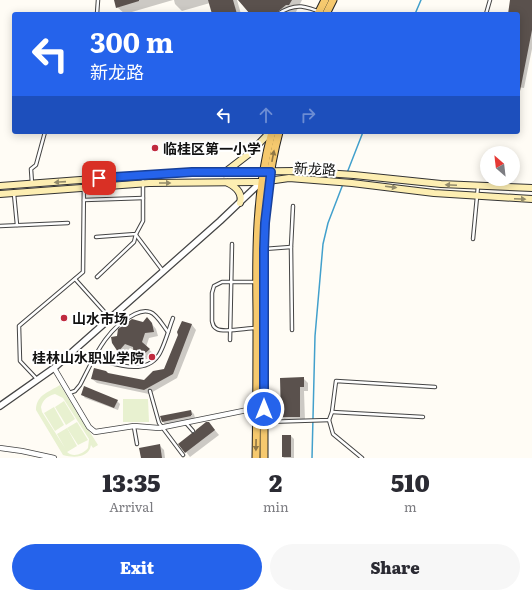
<!DOCTYPE html>
<html lang="en">
<head>
<meta charset="utf-8">
<style>
  body { margin:0; font-family:Literata,"Noto Sans SC",serif; background:#f7f7f7; color:#2b2b33; height:100vh; display:flex; flex-direction:column; font-size:15px; white-space:nowrap }
  * { box-sizing:border-box; margin:0 }
  p { font-size:13px; color:#7c7c81 }
  .icon { flex:none; width:22px; height:22px; fill:none; stroke:currentColor; stroke-width:2; stroke-linecap:round; stroke-linejoin:round }
  .map { position:relative; height:458px; overflow:hidden }
  .drawer { display:flex; flex-direction:column; background:#fff; flex:1 }
  .drawer>* { flex:none }
  .hud { position:absolute; left:12px; top:12px; width:508px; height:122px; border-radius:4px; box-shadow:0 2px 10px #0003; background:#2563eb; color:#fff; overflow:hidden }
  .needle { width:26px; rotate:332deg }
  .buttons { position:absolute; left:480px; top:146px; display:grid; gap:8px }
  .buttons a { display:grid; place-items:center; width:40px; height:40px; border-radius:50%; background:#fff; box-shadow:0 2px 10px #0003; font-size:20px }
  .pin { position:absolute; display:grid; place-items:center; width:34px; height:34px; color:#fff; margin:-17px; border-radius:8px; box-shadow:0 2px 6px #0006 }
  .me { position:absolute; width:44px; margin:-22px; rotate:0deg; stroke-linejoin:round; filter:drop-shadow(0 0 3px #0008) }
  .turn { display:flex; align-items:center; gap:14px; height:84px; padding:0 12px; font-size:18px }
  .turn .icon { width:52px; height:52px; stroke-width:2.5 }
  .turn b { display:block; font-size:28px; line-height:34px }
  .lanes { display:flex; align-items:center; height:38px; padding:0 12px; background:#0003; justify-content:center; gap:20px; direction:ltr }
  .lanes .off { opacity:.35 }
  .eta { display:flex; justify-content:space-evenly; align-items:center; height:68px; text-align:center }
  .eta b { font-size:24px; font-weight:800; line-height:28px }
  .cta { display:flex; gap:8px; margin-top:auto; padding:8px 12px }
  .cta a { flex:1; height:46px; border-radius:24px; background:#2563eb; color:#fff; font-size:16px; font-weight:800; line-height:46px; text-align:center }
  .cta a+a { background:#f7f7f7; color:#2b2b33 }
  .map>svg:first-child { display:block }
</style>
</head>
<body>
<div class="map">
<svg width="532" height="458" viewBox="0 0 532 458">
  <rect width="100%" height="100%" fill="#fffcf5"/>
  <g fill="#e8f1d0" fill-rule="evenodd">
    <path d="M60 385 98 445 93 448 91 445C89 458 74 458 63 455L36 410C36 395 49 392 60 385ZM55 394 63 398 89 439 88 448C83 454 73 458 67 452L77 446 67 428 57 434 65 448 42 412 41 407C43 399 48 396 55 394Z"/>
    <polygon points="123,399 148,399 149,422 123,422"/>
    <polygon points="64,401 75,419 66,425 55,407"/>
    <polygon points="54,407 64,425 55,431 44,413"/>
    <polygon points="77,422 88,440 78,445 67,428"/>
  </g>
  <g fill="#0003">
    <polygon points="115,0 173,0 125,14 117,7"/>
    <polygon points="174,0 237,0 241,14 213,14 210,3 182,11 175,4"/>
    <polygon points="240,0 302,0 296,12 290,14 250,14"/>
    <polygon points="511,0 532,0 532,49 524,88 518,87 518,14 509,14"/>
    <polygon points="182,322 192,325 196,330 177,378 149,394 97,383 92,379 108,374 144,381 164,370 179,335"/>
    <polygon points="143,323 151,323 156,329 158,336 149,338 146,347 154,354 147,359 140,361 135,357 134,350 130,348 123,356 113,343 117,337"/>
    <polygon points="303,378 308,383 308,391 304,391 305,421 286,421 282,417"/>
    <polygon points="82,394 117,401 120,404 118,410 85,398"/>
    <polygon points="191,411 194,414 195,418 193,418 194,420 166,426 163,422 162,417"/>
    <polygon points="209,423 219,435 190,457 186,452 195,434"/>
    <polygon points="291,436 294,439 294,458 284,458 283,457"/>
    <polygon points="159,445 164,450 165,458 142,458"/>
  </g>
  <g fill="none" stroke-linecap="round" stroke-linejoin="round">
    <g stroke="#42a0cc" stroke-width="1.5">
      <polyline points="415,14 421,0"/>
      <polyline points="347,173 363,132"/>
      <polyline points="312,458 315,336 323,244 328,223 343,184"/>
    </g>
  </g>
  <g fill="#5a514d">
    <polygon points="114,0 139,0 139,1 116,8"/>
    <polygon points="208,0 233,0 237,14 212,14"/>
    <polygon points="238,0 292,0 289,5 286,5 275,14 250,14"/>
    <polygon points="510,0 532,0 532,30 520,91 518,91 518,14 508,14"/>
    <polygon points="147,317 152,323 154,332 145,333 142,342 150,349 143,355 134,357 133,347 125,344 118,352 112,343 111,337 117,336 118,329 132,319 143,322"/>
    <polygon points="182,321 192,324 173,374 144,390 91,379 94,368 106,371 108,373 144,380 153,371 164,369 178,335 177,332"/>
    <polygon points="304,377 304,387 300,387 300,417 281,417 280,378"/>
    <polygon points="84,386 118,400 114,408 81,395"/>
    <polygon points="191,410 192,415 191,415 191,416 162,422 160,416"/>
    <polygon points="206,422 209,422 215,430 185,453 178,444 192,433 194,433 196,430"/>
    <rect x="282" y="435" width="9" height="22"/>
    <polygon points="160,444 162,458 141,458 139,448"/>
  </g>
  <g fill="none" stroke-linecap="round" stroke-linejoin="round">
    <g stroke="#444" stroke-width="4.5">
      <g id="service">
        <polyline points="97,14 98,0"/>
        <path d="M278 14C296 2 306 6 325 14"/>
        <polyline points="486,14 490,0"/>
        <polyline points="32,184 31,169 36,165 45,132"/>
        <polyline points="14,194 17,225"/>
        <polyline points="84,200 143,198"/>
        <polyline points="0,226 68,223"/>
        <polyline points="136,235 163,271"/>
        <polyline points="96,237 136,234 143,221 143,175"/>
        <polyline points="473,239 478,186"/>
        <polyline points="264,249 291,247"/>
        <polyline points="97,277 134,242 136,234"/>
        <polyline points="75,279 110,318"/>
        <path d="M255 282H222L214 286 212 293V321C213 325 213 327 217 329 224 333 247 328 256 328"/>
        <polyline points="292,330 291,247 293,206"/>
        <polyline points="230,340 232,244"/>
        <path d="M94 359C113 363 144 376 158 356 164 348 169 328 173 318"/>
        <polyline points="37,379 20,361 19,326 83,272 84,180"/>
        <polyline points="150,391 159,423 183,455"/>
        <path d="M69 393 75 391 80 385C94 358 106 328 135 314 139 312 145 310 150 312 157 314 163 326 168 332"/>
        <polyline points="332,412 423,417"/>
        <polyline points="329,420 333,434 362,458"/>
        <polyline points="265,422 329,420 332,412 336,381 435,387"/>
        <polyline points="186,423 193,431"/>
        <polyline points="134,427 137,444"/>
      </g>
    </g>
    <g stroke="#444" stroke-width="6">
      <g id="minor">
        <polyline points="54,368 89,427 95,432 134,426 159,428 257,408"/>
        <polyline points="0,448 22,451 54,458"/>
      </g>
    </g>
    <g stroke="#444" stroke-width="8">
      <polyline id="tertiary" points="0,406 54,368 220,221 261,182"/>
    </g>
    <g stroke="#333" stroke-width="8">
      <g id="secondary">
        <polyline points="224,173 250,153 270,132"/>
        <path d="M228 183C236 187 243 193 240 203"/>
        <polyline points="0,186 147,175 192,172 294,171 354,175 441,184 532,188"/>
        <polyline points="0,194 149,183 261,182 289,178 352,183 434,193 532,199"/>
      </g>
    </g>
    <g stroke="#222" stroke-width="9">
      <g id="primary">
        <polyline points="318,14 325,0"/>
        <polyline points="326,14 333,0"/>
        <path d="M256 458C257 409 257 361 257 312 256 252 256 191 272 132"/>
        <path d="M264 458V252C264 212 269 170 279 132"/>
      </g>
    </g>
    <use href="#service" stroke="#fff" stroke-width="2.5"/>
    <use href="#minor" stroke="#fff" stroke-width="4.5"/>
    <use href="#tertiary" stroke="#fff" stroke-width="5.5"/>
    <use href="#secondary" stroke="#fdeeb2" stroke-width="6"/>
    <use href="#primary" stroke="#f6c96e" stroke-width="7"/>
  </g>
  <defs><path id="oneway-solid" d="M-6-.8H1V-3.2L6.5 0L1 3.2V.8H-6Z"/></defs>
  <g fill="#8f7644">
    <use href="#oneway-solid" transform="translate(273 156) rotate(-79)"/>
    <use href="#oneway-solid" transform="translate(256 445) rotate(91)"/>
  </g>
  <g fill="#938b6a">
    <use href="#oneway-solid" transform="translate(60 182) rotate(176)"/>
    <use href="#oneway-solid" transform="translate(165 183)"/>
    <use href="#oneway-solid" transform="translate(451 185) rotate(-178)"/>
    <use href="#oneway-solid" transform="translate(391 187) rotate(7)"/>
    <use href="#oneway-solid" transform="translate(520 199) rotate(2)"/>
  </g>
  <g fill="none" stroke-linecap="round" stroke-linejoin="round">
    <g stroke="#184099" stroke-width="10">
      <polyline id="route" points="99,178 192,172 271,172 265,223 264,249 264,409"/>
    </g>
    <use href="#route" stroke="#2563eb" stroke-width="7"/>
  </g>
  <g fill="#c02a3e" stroke="#fff" stroke-width="1.5">
    <circle cx="155" cy="148" r="4"/>
    <circle cx="64" cy="318" r="4"/>
    <circle cx="152" cy="357" r="4"/>
  </g>
  <g text-anchor="middle" dominant-baseline="central" stroke-width="4" stroke-linejoin="round" paint-order="stroke">
    <g font-size="14" font-weight="bold" fill="#111" stroke="#fff" text-anchor="start">
      <text x="163" y="148">临桂区第一小学</text>
      <text x="72" y="318">山水市场</text>
      <text x="144" y="357" text-anchor="end">桂林山水职业学院</text>
    </g>
    <g font-size="14" fill="#111" stroke="#fff">
      <text transform="translate(315 168) rotate(3)">新龙路</text>
    </g>
  </g>
</svg>
<div class="buttons">
<a><svg class="needle" viewBox="-14 -14 28 28"><path d="M0-13l5 13h-10z" fill="#e53935"/><path d="M0 13l5-13h-10z" fill="#7c7c81"/></svg></a>
</div>
<div class="pin" style="left:99px;top:178px;background:#d93025"><svg class="icon" aria-label="arrive" viewBox="0 0 24 24"><path d="M6 21V4h12l-3 4 3 4H6"/></svg></div>
<svg class="me" style="left:264px;top:409px" viewBox="-20 -20 40 40"><circle r="17" fill="#2563eb" stroke="#fff" stroke-width="3"/><path d="M0-11L8 9 0 5-8 9z" fill="#fff"/></svg>
<div class="hud">
<div class="turn"><svg class="icon" aria-label="left" viewBox="0 0 24 24"><path d="M17 20v-9H6M10 6l-5 5 5 5"/></svg><div><b>300 m</b>新龙路</div></div>
<div class="lanes"><svg class="icon" aria-label="left" viewBox="0 0 24 24"><path d="M17 20v-9H6M10 6l-5 5 5 5"/></svg><svg class="icon off" aria-label="ahead" viewBox="0 0 24 24"><path d="M12 20V5M6 11l6-6 6 6"/></svg><svg class="icon off" aria-label="right" viewBox="0 0 24 24"><path d="M7 20v-9h11M14 6l5 5-5 5"/></svg></div>
</div>
</div>
<section class="drawer">
<div class="eta">
<div><b>13:35</b><p>Arrival</p></div>
<div><b>2</b><p>min</p></div>
<div><b>510</b><p>m</p></div>
</div>
<div class="cta"><a>Exit</a><a>Share</a></div>
</section>
</body>
</html>
